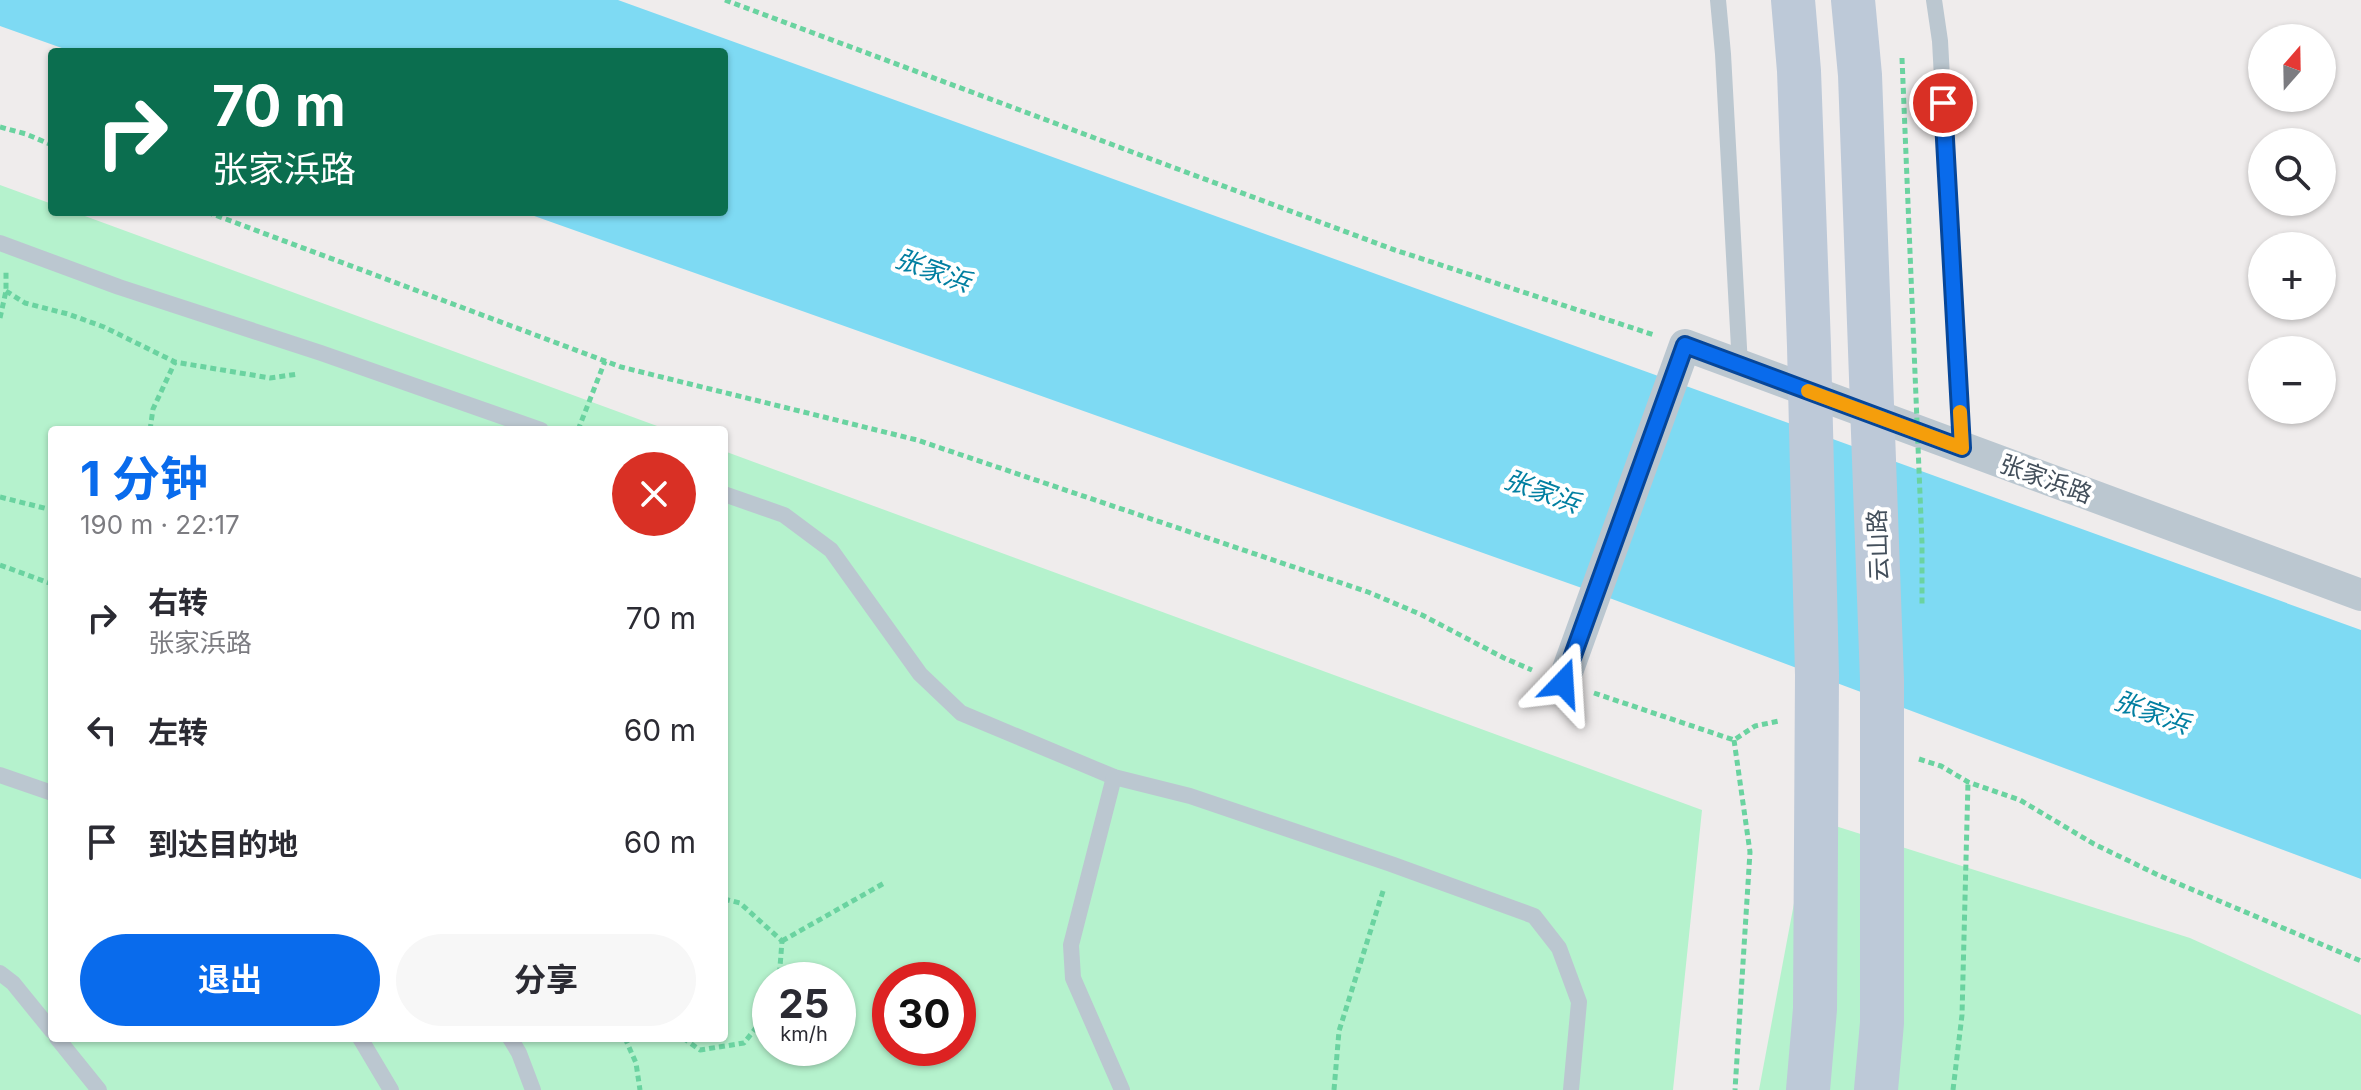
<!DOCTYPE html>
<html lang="zh">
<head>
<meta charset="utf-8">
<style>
  body { margin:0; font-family:Inter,"Noto Sans SC",sans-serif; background:#f7f7f7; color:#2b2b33; height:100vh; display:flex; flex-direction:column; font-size:30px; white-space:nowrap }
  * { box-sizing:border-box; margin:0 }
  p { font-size:26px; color:#7c7c81 }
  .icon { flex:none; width:44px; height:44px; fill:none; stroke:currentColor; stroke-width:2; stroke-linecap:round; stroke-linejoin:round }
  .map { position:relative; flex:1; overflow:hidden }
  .sheet { position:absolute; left:48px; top:426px; width:680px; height:616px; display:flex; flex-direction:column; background:#fff; border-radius:8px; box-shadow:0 2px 6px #0004 }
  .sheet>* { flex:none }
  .hud { position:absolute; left:48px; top:48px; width:680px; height:168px; border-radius:8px; box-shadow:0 2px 6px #0004; background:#0b6e4f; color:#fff; overflow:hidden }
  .needle { width:52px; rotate:20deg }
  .tools { position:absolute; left:2248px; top:24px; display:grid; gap:16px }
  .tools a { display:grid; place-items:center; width:88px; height:88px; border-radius:50%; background:#fff; box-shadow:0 2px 6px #0004; font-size:40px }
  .speed { position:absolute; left:752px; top:962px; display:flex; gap:16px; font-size:40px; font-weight:700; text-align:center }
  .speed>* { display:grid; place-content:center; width:104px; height:104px; border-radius:50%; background:#fff; box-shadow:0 2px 6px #0004; line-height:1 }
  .speed small { font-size:20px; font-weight:400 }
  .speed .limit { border:12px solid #d22; background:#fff; color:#111 }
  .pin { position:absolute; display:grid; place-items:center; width:68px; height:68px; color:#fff; margin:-34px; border:4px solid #fff; border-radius:50%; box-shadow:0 2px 8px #0007 }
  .me { position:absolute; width:88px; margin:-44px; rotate:20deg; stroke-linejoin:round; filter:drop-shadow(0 0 6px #0008) }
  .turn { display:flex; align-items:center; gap:28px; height:168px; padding:0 32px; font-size:36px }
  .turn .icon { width:104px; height:104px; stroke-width:2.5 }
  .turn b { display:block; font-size:56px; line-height:68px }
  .round { display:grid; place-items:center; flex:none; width:84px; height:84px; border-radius:42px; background:#f7f7f7 }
  .head { display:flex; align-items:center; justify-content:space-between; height:136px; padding:0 32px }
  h1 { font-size:48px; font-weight:700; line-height:60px; color:#096bec }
  .primary-button { display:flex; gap:16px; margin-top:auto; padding:16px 32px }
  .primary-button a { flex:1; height:92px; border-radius:48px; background:#096bec; color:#fff; font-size:32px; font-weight:700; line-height:92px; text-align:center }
  .primary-button a+a { background:#f7f7f7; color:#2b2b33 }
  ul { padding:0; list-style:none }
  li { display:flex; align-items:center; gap:24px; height:112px; padding:0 32px }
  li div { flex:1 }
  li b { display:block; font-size:30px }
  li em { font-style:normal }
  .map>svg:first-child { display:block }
</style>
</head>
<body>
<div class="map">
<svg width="2361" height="1090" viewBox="0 0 2361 1090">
  <rect width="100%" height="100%" fill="#efecec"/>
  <g fill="#b5f2cd" fill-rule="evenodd">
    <path d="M0 185 52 204V212H74L668 430H52V1038H724V451L1702 810 1673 1090H0ZM770 980H838V1048H770ZM890 980H958V1048H890Z"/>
    <polygon points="1810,818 2190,938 2361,1015 2361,1090 1759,1090"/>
  </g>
  <polygon fill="#7edaf3" points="0,0 618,0 2361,630 2361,879 1596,593 523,212 724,212 724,52 73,52 0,26"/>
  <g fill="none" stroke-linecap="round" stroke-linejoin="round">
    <g stroke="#6ad3a0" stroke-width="5" stroke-dasharray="6 4" stroke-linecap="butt">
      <polyline points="725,0 1392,249 1654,335"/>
      <polyline points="0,127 26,134 52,145"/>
      <polyline points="207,212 621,367 917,440 1368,592 1422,615 1504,658 1532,670"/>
      <polyline points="6,291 25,303 68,314 104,327 175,362 270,378 298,374"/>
      <polyline points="0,318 6,291 6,272"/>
      <polyline points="150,430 153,409 175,362"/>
      <polyline points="578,430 605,361"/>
      <polyline points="0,497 52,510"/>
      <polyline points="0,565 52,584"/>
      <polyline points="1594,693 1734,740 1755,726 1779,721"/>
      <polyline points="1734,740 1750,852 1735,1090"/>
      <polyline points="1919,759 1941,766 1968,782 2020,800 2094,844 2158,875 2361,961"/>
      <polyline points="724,899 740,903 782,941 779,980"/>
      <polyline points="782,941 886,882"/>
      <polyline points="625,1038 636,1063 640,1090"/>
      <polyline points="683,1038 700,1050 744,1043 770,1010"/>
      <polyline points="1334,1090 1339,1031 1384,888"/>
      <polyline points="1953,1090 1962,1015 1968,782"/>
    </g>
    <g stroke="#bbc7d0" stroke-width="16">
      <polyline points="1718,0 1723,54 1740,366"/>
      <polyline points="1934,0 1940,41 1962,448"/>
      <polyline points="0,243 119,287 321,353 541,430"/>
      <polyline points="724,494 784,515 831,550 920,674 961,713 1114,777 1190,796 1391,864 1534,916 1559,948 1579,1002 1571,1090"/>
      <polyline points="0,775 52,793"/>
      <polyline points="1114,777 1071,945 1073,978 1122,1090"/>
      <polyline points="0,973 13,983 52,1031"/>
      <polyline points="57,1038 99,1090"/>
      <polyline points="360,1038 391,1090"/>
      <polyline points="510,1038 519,1053 533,1090"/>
    </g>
    <polyline stroke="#bbc7d0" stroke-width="32" points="1563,683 1685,345 2361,595"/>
    <polyline stroke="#6ad3a0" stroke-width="5" stroke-dasharray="6 4" stroke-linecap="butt" points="1902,58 1922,543 1922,604"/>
    <g stroke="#bdc9d8" stroke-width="44">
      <polyline points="1793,0 1799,71 1809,346 1817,675 1815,1009 1808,1090"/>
      <polyline points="1853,0 1860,75 1882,680 1882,1023 1876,1090"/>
    </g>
  </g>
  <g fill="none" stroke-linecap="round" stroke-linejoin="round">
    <g stroke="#064699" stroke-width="20">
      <polyline id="route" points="1563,683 1685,345 1962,448 1943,103"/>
    </g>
    <use href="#route" stroke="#096bec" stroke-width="14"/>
    <polyline stroke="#f59e0b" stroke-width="14" points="1808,391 1962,448 1960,412"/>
  </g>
  <g text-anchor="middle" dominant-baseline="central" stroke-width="8" stroke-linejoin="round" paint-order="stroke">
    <g font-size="24" fill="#434f5b" stroke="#fff">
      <text transform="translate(2046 479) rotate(20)">张家浜路</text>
      <text transform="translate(1878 545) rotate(-92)">云山路</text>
    </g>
    <g font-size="26" font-style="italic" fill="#027fa1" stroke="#fff">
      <text transform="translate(933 270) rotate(20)">张家浜</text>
      <text transform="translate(1542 491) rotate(20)">张家浜</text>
      <text transform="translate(2152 712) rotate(20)">张家浜</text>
    </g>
  </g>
</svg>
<div class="tools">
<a><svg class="needle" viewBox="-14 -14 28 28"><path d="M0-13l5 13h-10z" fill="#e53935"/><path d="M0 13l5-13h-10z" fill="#7c7c81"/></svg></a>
<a><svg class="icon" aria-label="search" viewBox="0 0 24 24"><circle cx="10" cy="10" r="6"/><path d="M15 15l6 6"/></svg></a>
<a>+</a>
<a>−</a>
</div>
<div class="speed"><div>25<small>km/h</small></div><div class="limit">30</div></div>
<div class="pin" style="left:1943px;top:103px;background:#d93025"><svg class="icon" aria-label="arrive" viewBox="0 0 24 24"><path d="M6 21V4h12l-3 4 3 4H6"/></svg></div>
<svg class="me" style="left:1563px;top:683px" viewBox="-20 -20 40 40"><path d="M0-17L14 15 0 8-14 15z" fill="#096bec" stroke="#fff" stroke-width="4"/></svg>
<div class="hud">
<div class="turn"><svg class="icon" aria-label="right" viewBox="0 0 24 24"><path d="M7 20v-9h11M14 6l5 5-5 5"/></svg><div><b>70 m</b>张家浜路</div></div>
</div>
<section class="sheet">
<div class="head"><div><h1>1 分钟</h1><p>190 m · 22:17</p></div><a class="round" style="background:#d93025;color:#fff"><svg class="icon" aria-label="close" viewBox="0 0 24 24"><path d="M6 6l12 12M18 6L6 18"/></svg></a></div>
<ul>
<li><svg class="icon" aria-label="right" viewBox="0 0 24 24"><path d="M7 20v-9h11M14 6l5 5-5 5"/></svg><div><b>右转</b><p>张家浜路</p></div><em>70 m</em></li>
<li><svg class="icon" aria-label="left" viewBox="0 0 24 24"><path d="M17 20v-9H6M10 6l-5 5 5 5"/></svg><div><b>左转</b></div><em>60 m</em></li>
<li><svg class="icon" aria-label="arrive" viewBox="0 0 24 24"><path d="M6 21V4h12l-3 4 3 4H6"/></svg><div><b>到达目的地</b></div><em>60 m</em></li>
</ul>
<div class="primary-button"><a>退出</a><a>分享</a></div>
</section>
</div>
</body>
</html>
